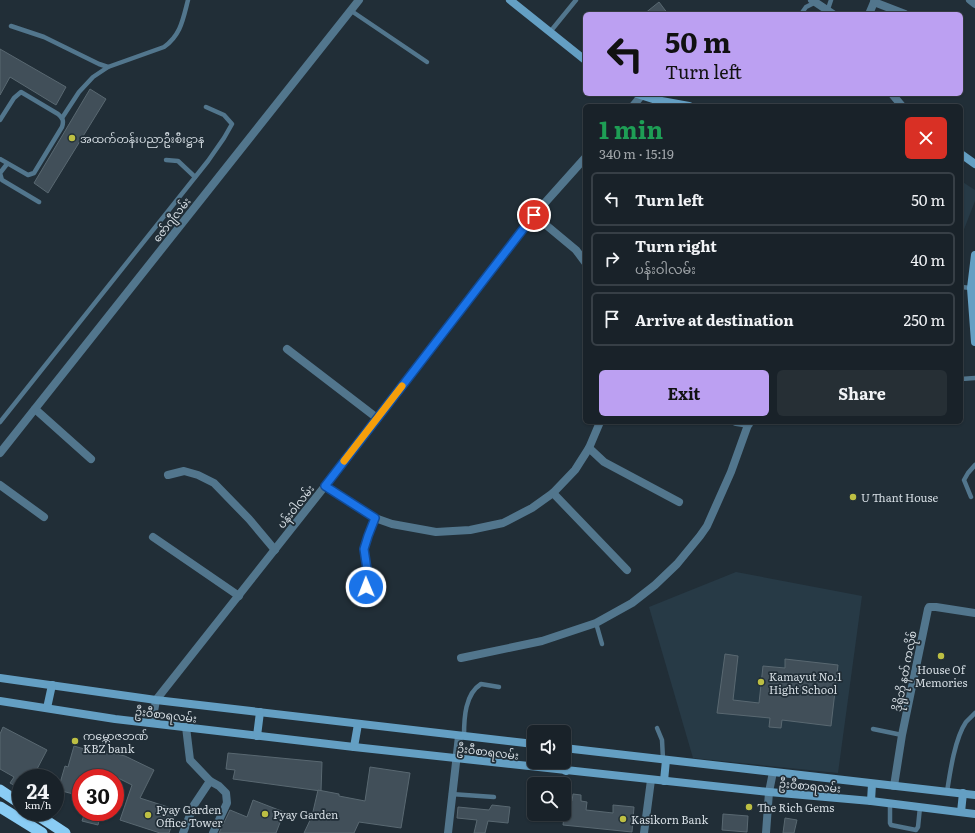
<!DOCTYPE html>
<html lang="en">
<head>
<meta charset="utf-8">
<style>
  body { margin:0; font-family:Literata,"Noto Sans Myanmar",serif; background:#262f35; color:#f1f3f6; height:100vh; display:flex; flex-direction:column; font-size:15px; white-space:nowrap }
  * { box-sizing:border-box; margin:0 }
  p { font-size:13px; color:#9fa4a8 }
  .icon { flex:none; width:22px; height:22px; fill:none; stroke:currentColor; stroke-width:2; stroke-linecap:round; stroke-linejoin:round }
  .map { position:relative; flex:1; overflow:hidden }
  .details { position:absolute; left:583px; top:104px; width:380px; height:320px; display:flex; flex-direction:column; background:#192229; border-radius:6px; box-shadow:0 1px 3px #0004,0 0 0 1px #373f46 }
  .details>* { flex:none }
  .banner { position:absolute; left:583px; top:12px; width:380px; height:84px; border-radius:6px; box-shadow:0 1px 3px #0004,0 0 0 1px #373f46; background:#bca0f2; color:#111; overflow:hidden }
  .controls { position:absolute; left:527px; top:725px; display:grid; gap:8px }
  .controls a { display:grid; place-items:center; width:44px; height:44px; border-radius:6px; background:#192229; box-shadow:0 1px 3px #0004,0 0 0 1px #373f46; font-size:20px }
  .speed { position:absolute; left:12px; top:769px; display:flex; gap:8px; font-size:20px; font-weight:700; text-align:center }
  .speed>* { display:grid; place-content:center; width:52px; height:52px; border-radius:50%; background:#192229; box-shadow:0 1px 3px #0004,0 0 0 1px #373f46; line-height:1 }
  .speed small { font-size:10px; font-weight:400 }
  .speed .limit { border:6px solid #d22; background:#fff; color:#111 }
  .pin { position:absolute; display:grid; place-items:center; width:34px; height:34px; color:#fff; margin:-17px; border:2px solid #fff; border-radius:50%; box-shadow:0 1px 4px #0007 }
  .me { position:absolute; width:44px; margin:-22px; rotate:359deg; stroke-linejoin:round; filter:drop-shadow(0 0 3px #0008) }
  .turn { display:flex; align-items:center; gap:14px; height:84px; padding:0 16px; font-size:18px }
  .turn .icon { width:52px; height:52px; stroke-width:2.5 }
  .turn b { display:block; font-size:28px; line-height:34px }
  .round { display:grid; place-items:center; flex:none; width:42px; height:42px; border-radius:6px; background:#262f35 }
  .overview { display:flex; align-items:center; justify-content:space-between; height:68px; padding:0 16px }
  h1 { font-size:24px; font-weight:700; line-height:30px; color:#1e9e55 }
  .button { display:flex; gap:8px; margin-top:auto; padding:8px 16px }
  .button a { flex:1; height:46px; border-radius:6px; background:#bca0f2; color:#111; font-size:16px; font-weight:700; line-height:46px; text-align:center }
  .button a+a { background:#262f35; color:#f1f3f6 }
  ul { padding:0; list-style:none }
  li { display:flex; align-items:center; gap:12px; height:54px; margin:0 8px 6px; padding:0 8px; border:2px solid #373f46; border-radius:6px }
  li div { flex:1 }
  li b { display:block; font-size:15px }
  li em { font-style:normal }
  .map>svg:first-child { display:block }
</style>
</head>
<body>
<div class="map">
<svg width="975" height="833" viewBox="0 0 975 833">
  <rect width="100%" height="100%" fill="#212e37"/>
  <g fill="#273a46">
    <polygon points="961,181 975,190 975,201 961,237"/>
    <polygon points="736,572 862,596 838,773 693,758 649,607"/>
  </g>
  <g fill="#414f59" stroke="#596871">
    <polygon points="659,2 668,14 644,14"/>
    <polygon points="0,49 66,87 56,105 10,77 0,95"/>
    <polygon points="90,89 106,99 48,193 34,183"/>
    <polygon points="725,654 738,656 733,700 759,703 763,666 785,668 785,659 838,665 831,726 782,720 781,728 769,727 770,718 717,713"/>
    <polygon points="3,727 47,750 36,771 49,778 21,778 21,789 10,783 14,777 0,769 0,734"/>
    <polygon points="74,746 98,753 99,750 125,756 154,770 140,798 177,810 169,833 160,833 120,820 132,785 118,778 81,778 81,796 58,790 65,766 68,767"/>
    <polygon points="228,753 322,762 321,791 233,779 235,770 226,769"/>
    <polygon points="370,767 410,773 401,828 359,822 354,833 304,833 312,816 318,790 339,794 339,796 365,801"/>
    <polygon points="573,794 581,795 581,801 587,802 586,810 613,813 613,805 634,807 632,832 563,825 566,800 572,801"/>
    <polygon points="253,800 284,812 276,833 219,833 230,810 247,817"/>
    <polygon points="492,805 510,807 508,823 488,821 485,833 474,833 477,820 457,818 458,807 489,810"/>
    <polygon points="85,812 101,812 98,825 82,821"/>
    <polygon points="723,814 748,816 747,832 722,830"/>
    <polygon points="785,818 797,820 794,833 783,833"/>
  </g>
  <g fill="none" stroke-linecap="round" stroke-linejoin="round">
    <g stroke="#52768d" stroke-width="4.5">
      <polyline points="828,9 831,0"/>
      <polyline points="350,10 427,62"/>
      <polyline points="801,14 806,7 816,2"/>
      <path d="M11 26 44 37 99 64 108 67 164 47C181 35 183 19 188 0"/>
      <polyline points="550,32 576,0"/>
      <polyline points="62,118 79,92 93,77 108,67"/>
      <path d="M0 120 14 98 21 92 58 114C63 118 64 121 62 127L34 173 28 175 0 159"/>
      <polyline points="166,160 178,161 195,177"/>
      <polyline points="7,164 0,173 2,180 39,202"/>
      <polyline points="961,287 971,288"/>
      <polyline points="961,379 975,378"/>
      <polyline points="0,422 208,161 224,138 232,124 224,115 206,107"/>
      <polyline points="971,497 964,480 968,473 975,465"/>
      <polyline points="596,623 602,644"/>
      <polyline points="657,728 662,740 663,759"/>
      <polyline points="873,729 902,735"/>
      <path d="M464 736C464 718 465 694 481 684L499 687"/>
      <path d="M947 792C950 772 955 738 966 722 969 719 972 716 975 713"/>
      <polyline points="451,794 494,797"/>
      <polyline points="890,803 890,823 891,825 916,830 918,827 920,807"/>
    </g>
    <g stroke="#52768d" stroke-width="8">
      <polyline points="812,0 833,14"/>
      <polyline points="970,0 975,4"/>
      <polyline points="874,2 905,14"/>
      <polyline points="869,14 875,0"/>
      <polyline points="892,94 902,106"/>
      <polyline points="633,106 641,96"/>
      <polyline points="534,215 576,250 585,262"/>
      <polyline points="287,349 377,418"/>
      <polyline points="35,409 91,459"/>
      <polyline points="736,422 749,424"/>
      <polyline points="589,448 604,462 679,502"/>
      <polyline points="0,453 359,0"/>
      <polyline points="168,475 184,471 198,475 214,483 249,519 275,550"/>
      <polyline points="0,485 44,517"/>
      <polyline points="325,486 375,518 392,524 436,532 470,530 503,523 532,508 553,493 575,470 589,448 600,422"/>
      <polyline points="553,493 627,570"/>
      <polyline points="153,537 239,596"/>
      <polyline points="365,597 368,576 364,549 368,536 375,518"/>
      <polyline points="461,658 542,641 596,623 632,603 655,585 677,564 700,536 707,526 731,472 749,422"/>
      <polyline points="152,723 156,700 325,486 534,215 585,158"/>
      <polyline points="186,727 190,760 210,781"/>
      <polyline points="894,786 902,735 928,609 929,607 936,607 975,613"/>
      <polyline points="183,833 194,805 210,781 219,786 226,793 227,803 213,833"/>
      <polyline points="448,833 459,736"/>
      <polyline points="644,833 651,780"/>
      <polyline points="766,833 769,792 773,772"/>
    </g>
    <g stroke="#649fc3" stroke-width="8">
      <polyline points="510,0 585,60"/>
      <polyline points="637,94 656,100 689,106"/>
      <polyline points="961,154 975,164"/>
      <polyline points="975,255 971,288 975,342"/>
      <polyline points="0,678 156,700 534,744"/>
      <polyline points="0,701 115,719 354,747 769,792 871,801 975,814"/>
      <polyline points="47,708 52,685"/>
      <polyline points="257,736 260,712"/>
      <polyline points="354,747 358,724"/>
      <polyline points="564,748 975,795"/>
      <polyline points="566,771 568,748"/>
      <polyline points="664,781 666,760"/>
      <polyline points="871,801 872,784"/>
      <polyline points="961,812 963,793"/>
    </g>
    <g stroke="#8accf4" stroke-width="11">
      <polyline points="0,790 21,804"/>
      <polyline points="0,807 42,833"/>
      <polyline points="33,812 65,833"/>
    </g>
  </g>
  <g fill="none" stroke-linecap="round" stroke-linejoin="round">
    <g stroke="#114b97" stroke-width="10">
      <polyline id="route" points="366,587 368,576 364,549 368,536 375,518 325,486 534,215"/>
    </g>
    <use href="#route" stroke="#1a73e8" stroke-width="7"/>
    <polyline stroke="#f59e0b" stroke-width="7" points="344,461 402,386"/>
  </g>
  <g fill="#bdbf43" stroke="#212e37" stroke-width="1.5">
    <circle cx="72" cy="138" r="4"/>
    <circle cx="853" cy="497" r="4"/>
    <circle cx="941" cy="656" r="4"/>
    <circle cx="761" cy="682" r="4"/>
    <circle cx="75" cy="741" r="4"/>
    <circle cx="749" cy="807" r="4"/>
    <circle cx="265" cy="814" r="4"/>
    <circle cx="148" cy="815" r="4"/>
    <circle cx="623" cy="819" r="4"/>
  </g>
  <g text-anchor="middle" dominant-baseline="central" stroke-width="3.5" stroke-linejoin="round" paint-order="stroke">
    <g font-size="11" fill="#d4dce2" stroke="#212e37" text-anchor="start">
      <text x="80" y="138">အထက်တန်းပညာဦးစီးဋ္ဌာန</text>
      <text x="861" y="497">U Thant House</text>
      <text x="941" y="669" text-anchor="middle">House Of<tspan x="941" dy="13">Memories</tspan></text>
      <text x="769" y="676">Kamayut No.1<tspan x="769" dy="13">Hight School</tspan></text>
      <text x="83" y="735">ကမ္ဘောဇဘဏ်<tspan x="83" dy="13">KBZ bank</tspan></text>
      <text x="757" y="807">The Rich Gems</text>
      <text x="156" y="809">Pyay Garden<tspan x="156" dy="13">Office Tower</tspan></text>
      <text x="273" y="814">Pyay Garden</text>
      <text x="631" y="819">Kasikorn Bank</text>
    </g>
    <g font-size="11" fill="#d4dce2" stroke="#212e37">
      <text transform="translate(171 219) rotate(-52)">ဇော်ဂျီလမ်း</text>
      <text transform="translate(295 506) rotate(-52)">ပန်းဝါလမ်း</text>
      <text transform="translate(904 671) rotate(-79)">ဒိုရိုဘို နတ် ကလိုစ်</text>
      <text transform="translate(166 714) rotate(7)">ဦးဝီစာရလမ်း</text>
      <text transform="translate(488 751) rotate(7)">ဦးဝီစာရလမ်း</text>
      <text transform="translate(810 785) rotate(5)">ဦးဝီစာရလမ်း</text>
    </g>
  </g>
</svg>
<div class="controls">
<a><svg class="icon" aria-label="sound" viewBox="0 0 24 24"><path d="M4 9h4l5-4v14l-5-4H4zM17 9q2 3 0 6"/></svg></a>
<a><svg class="icon" aria-label="search" viewBox="0 0 24 24"><circle cx="10" cy="10" r="6"/><path d="M15 15l6 6"/></svg></a>
</div>
<div class="speed"><div>24<small>km/h</small></div><div class="limit">30</div></div>
<div class="pin" style="left:534px;top:215px;background:#d93025"><svg class="icon" aria-label="arrive" viewBox="0 0 24 24"><path d="M6 21V4h12l-3 4 3 4H6"/></svg></div>
<svg class="me" style="left:366px;top:587px" viewBox="-20 -20 40 40"><circle r="17" fill="#1a73e8" stroke="#fff" stroke-width="3"/><path d="M0-11L8 9 0 5-8 9z" fill="#fff"/></svg>
<div class="banner">
<div class="turn"><svg class="icon" aria-label="left" viewBox="0 0 24 24"><path d="M17 20v-9H6M10 6l-5 5 5 5"/></svg><div><b>50 m</b>Turn left</div></div>
</div>
<section class="details">
<div class="overview"><div><h1>1 min</h1><p>340 m · 15:19</p></div><a class="round" style="background:#d93025;color:#fff"><svg class="icon" aria-label="close" viewBox="0 0 24 24"><path d="M6 6l12 12M18 6L6 18"/></svg></a></div>
<ul>
<li><svg class="icon" aria-label="left" viewBox="0 0 24 24"><path d="M17 20v-9H6M10 6l-5 5 5 5"/></svg><div><b>Turn left</b></div><em>50 m</em></li>
<li><svg class="icon" aria-label="right" viewBox="0 0 24 24"><path d="M7 20v-9h11M14 6l5 5-5 5"/></svg><div><b>Turn right</b><p>ပန်းဝါလမ်း</p></div><em>40 m</em></li>
<li><svg class="icon" aria-label="arrive" viewBox="0 0 24 24"><path d="M6 21V4h12l-3 4 3 4H6"/></svg><div><b>Arrive at destination</b></div><em>250 m</em></li>
</ul>
<div class="button"><a>Exit</a><a>Share</a></div>
</section>
</div>
</body>
</html>
